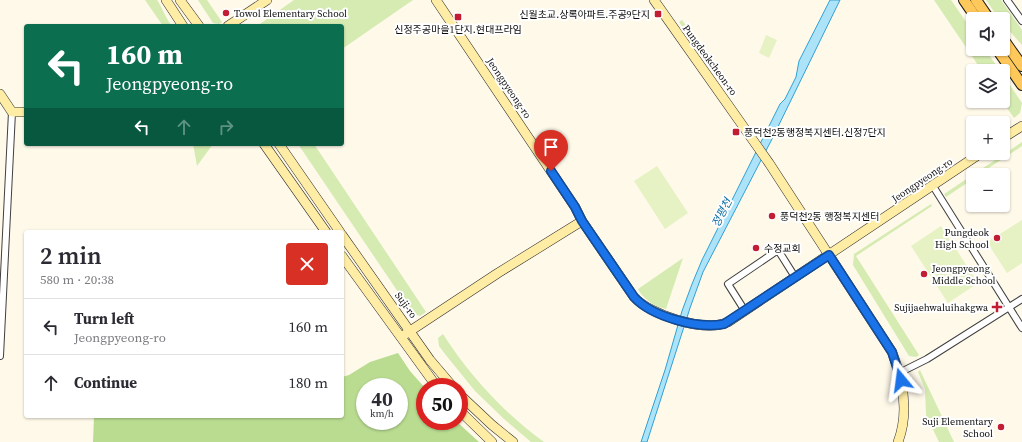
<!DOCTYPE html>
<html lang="en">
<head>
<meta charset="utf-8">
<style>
  body { margin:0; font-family:"Source Serif 4","Noto Sans KR",serif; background:#f2f2f3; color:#2b2b33; height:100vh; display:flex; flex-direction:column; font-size:15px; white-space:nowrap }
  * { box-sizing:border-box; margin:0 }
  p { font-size:13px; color:#7c7c81 }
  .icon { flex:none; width:22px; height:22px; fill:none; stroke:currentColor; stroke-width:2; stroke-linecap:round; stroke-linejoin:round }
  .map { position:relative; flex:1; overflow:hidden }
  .sheet { position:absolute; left:24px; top:230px; width:320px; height:188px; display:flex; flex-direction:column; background:#fff; border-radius:4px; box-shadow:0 1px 3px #0004 }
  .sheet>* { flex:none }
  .banner { position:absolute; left:24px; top:24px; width:320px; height:122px; border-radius:4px; box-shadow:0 1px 3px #0004; background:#0b6e4f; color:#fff; overflow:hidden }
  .fabs { position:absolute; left:966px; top:12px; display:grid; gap:8px }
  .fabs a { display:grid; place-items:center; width:44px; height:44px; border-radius:4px; background:#fff; box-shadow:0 1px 3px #0004; font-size:20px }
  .speed { position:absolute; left:356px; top:378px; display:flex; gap:8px; font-size:20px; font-weight:700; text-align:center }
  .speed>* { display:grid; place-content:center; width:52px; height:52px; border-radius:50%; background:#fff; box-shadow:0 1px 3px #0004; line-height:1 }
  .speed small { font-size:10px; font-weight:400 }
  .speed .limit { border:6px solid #d22; background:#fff; color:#111 }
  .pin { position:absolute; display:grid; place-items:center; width:34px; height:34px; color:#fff; margin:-41px -17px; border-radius:50% 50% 50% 0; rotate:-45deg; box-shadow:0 0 4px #0007 }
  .pin .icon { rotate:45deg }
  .me { position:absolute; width:44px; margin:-22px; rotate:344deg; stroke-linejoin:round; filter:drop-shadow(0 0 3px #0008) }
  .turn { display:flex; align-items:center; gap:14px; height:84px; padding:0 16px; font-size:18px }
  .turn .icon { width:52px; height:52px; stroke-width:2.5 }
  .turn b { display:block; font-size:28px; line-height:34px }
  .lanes { display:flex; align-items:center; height:38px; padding:0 16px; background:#0003; justify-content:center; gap:20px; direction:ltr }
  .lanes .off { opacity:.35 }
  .round { display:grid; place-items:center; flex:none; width:42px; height:42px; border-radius:4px; background:#f2f2f3 }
  .summary { display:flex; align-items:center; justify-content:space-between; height:68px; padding:0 16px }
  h1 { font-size:24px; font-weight:600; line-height:30px }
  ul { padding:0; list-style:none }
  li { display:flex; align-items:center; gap:12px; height:56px; padding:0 16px; border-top:1px solid #e1e1e2 }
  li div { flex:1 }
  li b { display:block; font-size:15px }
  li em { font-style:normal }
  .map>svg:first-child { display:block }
</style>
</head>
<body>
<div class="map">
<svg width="1022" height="442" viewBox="0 0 1022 442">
  <rect width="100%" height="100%" fill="#fff9ea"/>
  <g fill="#d5ebb2">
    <path d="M145 0H157C163 9 165 17 172 26H163Z"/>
    <polygon points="198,0 207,0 222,22 219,24 213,23"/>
    <polygon points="294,0 413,0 342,49 342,26 257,26"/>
    <polygon points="934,0 951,0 973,32 973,49 985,49 1000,71 982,71"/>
    <polygon points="986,0 1001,0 1022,30 1022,45 1003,24 1003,19 999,19"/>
    <polygon points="682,20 732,90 730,92 679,22"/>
    <polygon points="1003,75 1022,103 1020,113 1014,118 1002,101"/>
    <polygon points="1022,142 1022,146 978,175 973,175 973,179 946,197 944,194"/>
    <polygon points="193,144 213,144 197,166"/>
    <polygon points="298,144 314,144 426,312 420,316 413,314"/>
    <polygon points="931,204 932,206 856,256 919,355 916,357 909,356 853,265 854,254"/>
    <path d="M683 258 666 309C654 306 644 300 638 289Z"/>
    <path d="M443 334C470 376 504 413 544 442H531L504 419 475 391 445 354 439 346 438 338Z"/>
    <polygon points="920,370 954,442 939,442 926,415 925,389 918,372"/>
  </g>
  <path fill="#b9dc91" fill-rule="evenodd" d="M398 353 410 371 425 388V421H456L479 442H93L94 416H342V377L349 375 370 362ZM365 387H399V421H365Z"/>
  <g fill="#e6f2c4">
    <polygon points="766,35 777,40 769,58 759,53"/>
    <polygon points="657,166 688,213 665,229 634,181"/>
    <polygon points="1022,220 1022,263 1007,273 987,242"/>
    <polygon points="941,226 978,283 948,303 911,246"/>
  </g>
  <polygon fill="#ace3f9" stroke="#2fa1d4" points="830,0 840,0 771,141 703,272 690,308 647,442 641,442 665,370 682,311 692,284 702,260 780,104 785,99 796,77 799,61"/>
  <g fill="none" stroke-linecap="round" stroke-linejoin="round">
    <g stroke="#3f3f3f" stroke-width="8">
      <g id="street">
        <polyline points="1007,0 1022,21"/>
        <polyline points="933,186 1022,328"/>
        <polyline points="745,311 728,284 778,250 795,277"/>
        <polyline points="0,356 12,112"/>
        <polyline points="899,373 927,359 1022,299"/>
      </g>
    </g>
    <g stroke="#2e2e2e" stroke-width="10">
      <g id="secondary">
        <polyline points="166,0 183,26"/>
        <polyline points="180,0 199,26"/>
        <path d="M436 0 575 207 582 221 634 297C650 315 705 333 728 322L981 153"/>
        <path d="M654 0 769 163 892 352C903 380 909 413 898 442"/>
        <polyline points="228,26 267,0"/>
        <polyline points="0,94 12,112 26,112"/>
        <polyline points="1003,138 1022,126"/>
        <polyline points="264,144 326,232"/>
        <polyline points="279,144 340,232"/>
        <polyline points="342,235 430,360 453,387"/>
        <polyline points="342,256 437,387"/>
        <polyline points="401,337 498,273 582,221"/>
        <polyline points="459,394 492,425 513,442"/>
        <polyline points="459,410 492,442"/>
      </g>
    </g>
    <g stroke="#1d1d1d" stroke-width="12">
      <g id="primary">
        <polyline points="964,0 977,19"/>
        <polyline points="976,0 989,19"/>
        <polyline points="1003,39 1022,66"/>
        <polyline points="997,49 1022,85"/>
      </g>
    </g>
    <use href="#street" stroke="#fff" stroke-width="6"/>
    <use href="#secondary" stroke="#ffeda5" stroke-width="9"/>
    <use href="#primary" stroke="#ffc85a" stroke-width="10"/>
  </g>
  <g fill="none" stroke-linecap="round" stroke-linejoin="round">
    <g stroke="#114b97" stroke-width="10">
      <path id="route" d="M551 171 575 207 582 221 634 297C652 317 698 329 724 324L829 255 892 352 901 380"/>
    </g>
    <use href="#route" stroke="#1a73e8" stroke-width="7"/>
  </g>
  <g fill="#c21d33" stroke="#fff" stroke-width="1.5">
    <circle cx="226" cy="13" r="4"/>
    <rect x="654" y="10" width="8" height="8" rx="2"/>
    <rect x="454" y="13" width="8" height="8" rx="2"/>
    <rect x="732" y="128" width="8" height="8" rx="2"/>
    <circle cx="772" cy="216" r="4"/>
    <circle cx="997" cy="238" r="4"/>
    <circle cx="756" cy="248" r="4"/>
    <circle cx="924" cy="274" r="4"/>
    <path d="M995 301h4v4h4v4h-4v4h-4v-4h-4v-4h4z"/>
    <circle cx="1001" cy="427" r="4"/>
  </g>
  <g text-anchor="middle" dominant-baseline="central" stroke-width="4" stroke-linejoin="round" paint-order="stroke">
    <g font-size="10" fill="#0c0c0c" stroke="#fff" text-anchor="start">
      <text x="234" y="13">Towol Elementary School</text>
      <text x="650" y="14" text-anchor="end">신월초교.상록아파트.주공9단지</text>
      <text x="458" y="29" text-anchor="middle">신정주공마을1단지.현대프라임</text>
      <text x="744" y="132">풍덕천2동행정복지센터.신정7단지</text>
      <text x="780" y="216">풍덕천2동 행정복지센터</text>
      <text x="989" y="232" text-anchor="end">Pungdeok<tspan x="989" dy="12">High School</tspan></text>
      <text x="764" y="248">수정교회</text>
      <text x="932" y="268">Jeongpyeong<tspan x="932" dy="12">Middle School</tspan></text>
      <text x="988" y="307" text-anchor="end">Sujijaehwaluihakgwa</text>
      <text x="993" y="421" text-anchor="end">Suji Elementary<tspan x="993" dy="12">School</tspan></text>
    </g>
    <g font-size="10" fill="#0c0c0c" stroke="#fff">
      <text transform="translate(710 60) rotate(54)">Pungdeokcheon-ro</text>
      <text transform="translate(509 88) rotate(56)">Jeongpyeong-ro</text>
      <text transform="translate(922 180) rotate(-34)">Jeongpyeong-ro</text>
      <text transform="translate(406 305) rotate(54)">Suji-ro</text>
    </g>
    <g font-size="11" font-style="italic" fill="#0f6fa3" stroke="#fff">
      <text transform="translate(722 213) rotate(-63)">정평천</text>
    </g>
  </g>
</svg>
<div class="fabs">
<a><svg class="icon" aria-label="sound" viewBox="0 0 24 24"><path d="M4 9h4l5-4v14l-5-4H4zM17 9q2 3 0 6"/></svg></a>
<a><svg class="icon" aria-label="layers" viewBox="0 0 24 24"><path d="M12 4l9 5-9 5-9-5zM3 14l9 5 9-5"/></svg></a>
<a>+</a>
<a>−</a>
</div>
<div class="speed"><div>40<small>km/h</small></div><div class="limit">50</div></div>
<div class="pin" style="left:551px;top:171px;background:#d93025"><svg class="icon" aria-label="arrive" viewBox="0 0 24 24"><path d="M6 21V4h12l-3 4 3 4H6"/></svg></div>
<svg class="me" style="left:901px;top:380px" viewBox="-20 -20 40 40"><path d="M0-17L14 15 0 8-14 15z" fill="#1a73e8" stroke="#fff" stroke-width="4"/></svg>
<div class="banner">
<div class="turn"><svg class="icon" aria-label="left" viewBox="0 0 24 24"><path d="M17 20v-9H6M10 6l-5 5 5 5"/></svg><div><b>160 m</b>Jeongpyeong-ro</div></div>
<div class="lanes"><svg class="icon" aria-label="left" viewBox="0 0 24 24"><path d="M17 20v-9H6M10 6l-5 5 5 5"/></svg><svg class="icon off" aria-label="ahead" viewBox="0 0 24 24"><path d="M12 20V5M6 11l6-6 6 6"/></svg><svg class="icon off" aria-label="right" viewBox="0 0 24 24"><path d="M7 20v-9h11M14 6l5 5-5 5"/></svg></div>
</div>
<section class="sheet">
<div class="summary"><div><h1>2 min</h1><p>580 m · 20:38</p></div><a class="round" style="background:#d93025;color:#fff"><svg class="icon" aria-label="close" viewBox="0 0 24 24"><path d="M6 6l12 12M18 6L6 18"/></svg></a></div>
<ul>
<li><svg class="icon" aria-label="left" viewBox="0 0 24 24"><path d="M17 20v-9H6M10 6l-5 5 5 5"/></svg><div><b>Turn left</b><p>Jeongpyeong-ro</p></div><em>160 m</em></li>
<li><svg class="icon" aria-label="ahead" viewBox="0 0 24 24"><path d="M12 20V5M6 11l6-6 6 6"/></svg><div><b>Continue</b></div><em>180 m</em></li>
</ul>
</section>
</div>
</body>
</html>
